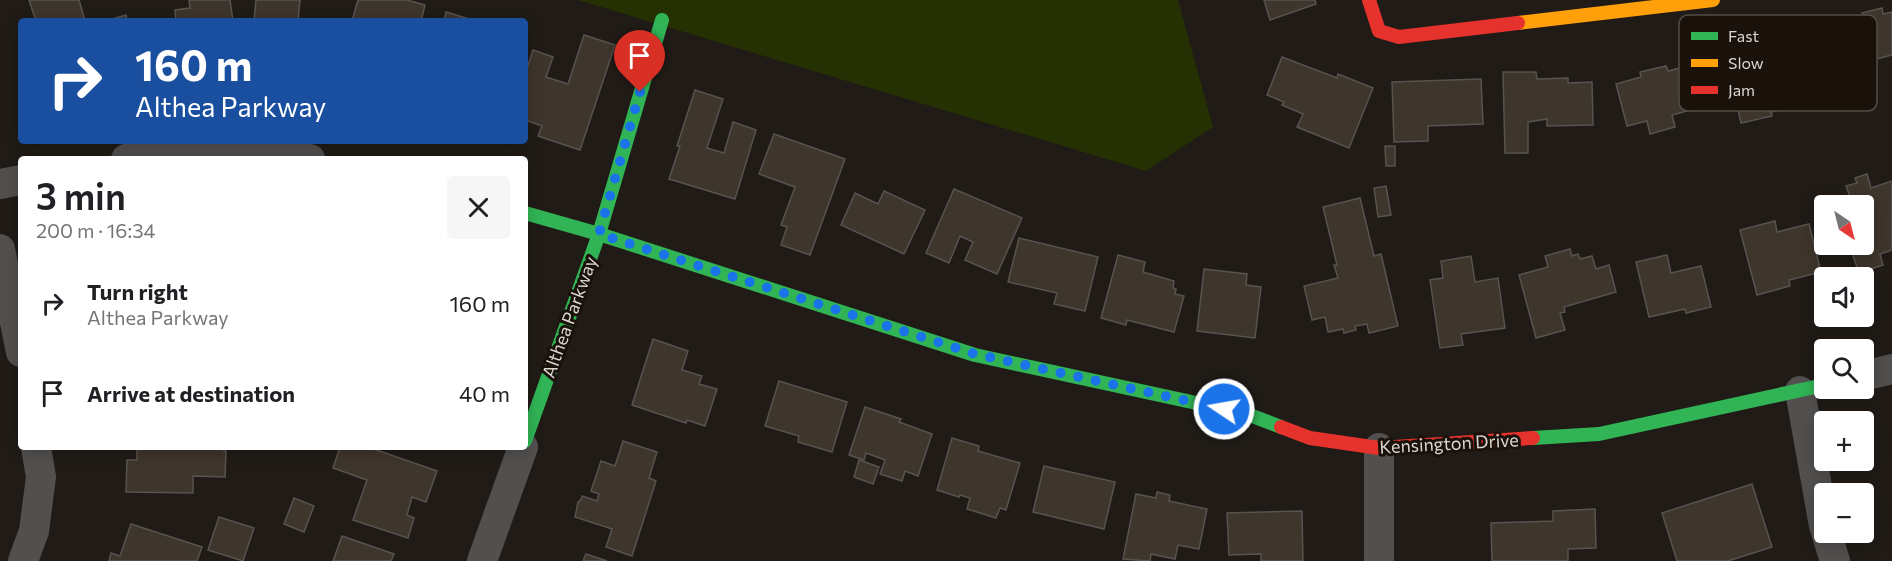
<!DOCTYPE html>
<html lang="en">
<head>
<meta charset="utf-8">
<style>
  body { margin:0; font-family:Commissioner,sans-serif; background:#f6f6f6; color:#202124; height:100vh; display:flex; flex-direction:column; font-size:22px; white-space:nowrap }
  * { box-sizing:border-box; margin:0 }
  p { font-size:20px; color:#757577 }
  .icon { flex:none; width:33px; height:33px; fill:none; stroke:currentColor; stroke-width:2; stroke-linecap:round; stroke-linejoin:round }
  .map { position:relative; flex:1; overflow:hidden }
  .side { position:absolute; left:18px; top:156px; width:510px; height:294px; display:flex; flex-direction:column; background:#fff; border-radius:6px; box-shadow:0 3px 15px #0003 }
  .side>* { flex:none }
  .hud { position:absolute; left:18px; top:18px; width:510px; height:126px; border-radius:6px; box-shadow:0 3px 15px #0003; background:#1a4fa0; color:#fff; overflow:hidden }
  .needle { width:39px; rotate:145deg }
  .fabs { position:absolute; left:1814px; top:195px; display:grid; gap:12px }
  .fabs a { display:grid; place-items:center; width:60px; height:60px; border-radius:6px; background:#fff; box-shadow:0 3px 15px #0003; font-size:30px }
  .pin { position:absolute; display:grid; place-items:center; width:51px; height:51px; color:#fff; margin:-62px -26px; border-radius:50% 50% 50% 0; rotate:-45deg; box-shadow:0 0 6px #0007 }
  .pin .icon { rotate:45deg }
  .me { position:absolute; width:66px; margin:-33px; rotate:282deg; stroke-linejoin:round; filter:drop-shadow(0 0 4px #0008) }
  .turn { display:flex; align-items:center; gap:21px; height:126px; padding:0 18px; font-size:27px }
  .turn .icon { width:78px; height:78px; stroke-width:2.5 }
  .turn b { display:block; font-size:42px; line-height:51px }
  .round { display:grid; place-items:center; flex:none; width:63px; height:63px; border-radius:6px; background:#f6f6f6 }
  .summary { display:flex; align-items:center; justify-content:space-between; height:102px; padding:0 18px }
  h1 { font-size:36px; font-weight:600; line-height:45px }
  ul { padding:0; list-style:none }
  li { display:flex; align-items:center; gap:18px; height:90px; padding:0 18px }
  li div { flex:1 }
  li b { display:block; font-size:22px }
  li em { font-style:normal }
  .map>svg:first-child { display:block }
</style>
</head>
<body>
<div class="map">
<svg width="1892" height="561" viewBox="0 0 1892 561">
  <rect width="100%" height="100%" fill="#201b16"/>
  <polygon fill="#253003" points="578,0 1178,0 1213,127 1146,171"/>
  <g fill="#3e352c" stroke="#57534f" stroke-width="1.5">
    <polygon points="29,0 79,0 85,21 36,21"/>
    <polygon points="189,0 230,0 233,21 176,21 175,10 190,8"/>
    <polygon points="256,0 300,0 298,21 254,21"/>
    <polygon points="358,0 407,0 425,5 421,21 352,21"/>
    <polygon points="1264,0 1315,0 1316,4 1270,20"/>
    <polygon points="1882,8 1883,14 1892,12 1892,55 1837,69 1828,28 1826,28 1824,22 1841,17 1843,24 1863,19 1862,13"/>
    <polygon points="446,12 476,21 444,21"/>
    <polygon points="126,15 127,21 106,21"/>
    <polygon points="1804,25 1814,70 1800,73 1807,104 1771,112 1772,116 1741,123 1724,48 1755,41 1757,49 1786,42 1783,30"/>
    <polygon points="584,35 615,45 580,150 538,136 542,126 525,120 525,75 533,50 553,57 546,77 568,84"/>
    <polygon points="1282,57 1337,78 1338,74 1373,88 1349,148 1297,127 1303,114 1282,105 1284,102 1267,95"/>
    <polygon points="1699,63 1709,105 1672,115 1675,127 1650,134 1647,121 1627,126 1616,84 1641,77 1640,72 1666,66 1668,71"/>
    <polygon points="1503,72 1536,72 1537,79 1568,78 1568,83 1592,82 1593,125 1547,126 1547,119 1528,122 1528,153 1505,153"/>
    <polygon points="1481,79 1483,124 1428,126 1428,141 1394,142 1392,82"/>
    <polygon points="695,90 723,99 707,148 724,153 733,122 756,130 735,199 669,179 680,146 677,146"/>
    <polygon points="774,134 845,159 810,255 781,245 787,227 781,225 795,187 759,174"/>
    <polygon points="1385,146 1395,146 1395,166 1386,166"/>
    <polygon points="1867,174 1871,188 1892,181 1892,250 1880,254 1883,265 1859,273 1849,244 1863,244 1863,206 1836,206 1835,202 1850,197 1846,186 1857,183 1855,178"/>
    <polygon points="1386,186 1391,215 1378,217 1374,188"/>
    <polygon points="954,189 1022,218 997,274 965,260 973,242 960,236 949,263 926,253"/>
    <polygon points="884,191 925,210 904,254 841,225 855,193 878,204"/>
    <polygon points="1360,198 1374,256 1381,254 1398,326 1369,333 1367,324 1355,326 1356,330 1344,333 1343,329 1328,332 1325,317 1312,320 1304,286 1338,278 1334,265 1337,265 1323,207"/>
    <polygon points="1775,221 1777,232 1809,224 1821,272 1789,280 1790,286 1757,295 1740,230"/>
    <polygon points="1019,238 1098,257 1085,311 1054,304 1057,293 1008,282"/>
    <polygon points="1570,249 1572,256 1578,254 1580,259 1592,256 1596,269 1609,265 1616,292 1564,307 1565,312 1560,313 1565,330 1536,338 1519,275 1548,267 1545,256"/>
    <polygon points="1118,255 1145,262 1143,272 1174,281 1173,288 1176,289 1175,294 1184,296 1174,332 1127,320 1126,325 1101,318"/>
    <polygon points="1667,255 1671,273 1701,266 1711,307 1686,313 1685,309 1649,317 1636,262"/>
    <polygon points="1471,256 1475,282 1498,278 1505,328 1461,334 1463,345 1440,348 1430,280 1443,278 1441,261"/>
    <polygon points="1204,269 1247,274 1246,285 1261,287 1255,338 1197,331"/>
    <polygon points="653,339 688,351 682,370 702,376 699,384 717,389 705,426 687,420 686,423 632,405"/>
    <polygon points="779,381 847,402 832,452 798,442 799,436 765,426"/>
    <polygon points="865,407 901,419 899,422 932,434 918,476 905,471 902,481 880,474 885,460 866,453 864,460 849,455"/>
    <polygon points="952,438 979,446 978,451 1020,463 1006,510 1000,508 996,518 967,509 970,498 960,495 959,497 937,490"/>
    <polygon points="623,441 657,452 649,478 656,481 632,556 606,547 612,529 575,517 578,502 581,500 582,496 597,501 599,494 591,491 601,461 615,466"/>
    <polygon points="137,447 224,447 224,451 226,451 225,477 193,476 193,493 126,492 127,460 137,460"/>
    <polygon points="340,447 368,447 437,471 426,502 412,497 407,515 414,518 408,538 353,520 367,480 333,468"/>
    <polygon points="859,460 879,467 873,484 854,477"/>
    <polygon points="1044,466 1115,482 1104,529 1033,512"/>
    <polygon points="1752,484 1772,547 1728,561 1677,561 1662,513"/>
    <polygon points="1157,492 1170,495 1169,501 1207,509 1199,549 1178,545 1175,559 1151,554 1150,561 1123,559 1136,494 1156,498"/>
    <polygon points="294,498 314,506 304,532 284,524"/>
    <polygon points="1595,509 1596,548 1568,549 1568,561 1492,561 1491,523 1553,521 1553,511"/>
    <polygon points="1302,511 1303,561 1261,561 1261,554 1229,555 1227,513"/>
    <polygon points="219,517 254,528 243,561 208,550"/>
    <polygon points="131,524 202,547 197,561 109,561 111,553 120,556"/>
    <polygon points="342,536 394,554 391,561 333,561"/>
    <polygon points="586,554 607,561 583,561"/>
  </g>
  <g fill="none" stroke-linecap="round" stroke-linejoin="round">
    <g stroke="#52504f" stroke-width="30">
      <polyline points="126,159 212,142 310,159"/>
      <polyline points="0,184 21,180"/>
      <polyline points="0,249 21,352"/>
      <polyline points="1863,376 1892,369"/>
      <polyline points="1800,391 1824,526"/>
      <polyline points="1379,448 1379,561"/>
      <polyline points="1826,532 1835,561"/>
      <polyline points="23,561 34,531 41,477 36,447"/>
      <polyline points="482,561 523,447"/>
    </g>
    <g stroke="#30b455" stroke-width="14">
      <polyline points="525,213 599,234 975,355 1247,414 1281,427"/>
      <polyline points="1533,438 1599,434 1824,385"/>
      <polyline points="525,441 599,234 662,20"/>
    </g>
    <polyline stroke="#ff9f0a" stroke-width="14" points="1518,23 1713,0"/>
    <g stroke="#e5322d" stroke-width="14">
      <polyline points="1369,0 1379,31 1399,37 1518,23"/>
      <polyline points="1281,427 1310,438 1379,448 1533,438"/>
    </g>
  </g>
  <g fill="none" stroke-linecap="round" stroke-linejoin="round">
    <polyline stroke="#1a73e8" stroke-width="10" stroke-dasharray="0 18" points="640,92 599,234 975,354 1224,409"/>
  </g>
  <g text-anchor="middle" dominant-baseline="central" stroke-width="6" stroke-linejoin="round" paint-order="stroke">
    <g font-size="18" fill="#dcd6d1" stroke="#1a120a">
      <text transform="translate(569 317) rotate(-70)">Althea Parkway</text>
      <text transform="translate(1449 443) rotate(-3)">Kensington Drive</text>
    </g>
  </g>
  <rect x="1679" y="15" width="198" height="96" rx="9" fill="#1a120a" stroke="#544d46" stroke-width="1.5"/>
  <rect x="1691" y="32" width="27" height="8" fill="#30b455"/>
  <rect x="1691" y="59" width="27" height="8" fill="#ff9f0a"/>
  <rect x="1691" y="86" width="27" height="8" fill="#e5322d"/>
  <g font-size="16" fill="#dcd6d1">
    <text x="1728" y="42">Fast</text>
    <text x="1728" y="69">Slow</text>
    <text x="1728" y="96">Jam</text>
  </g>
</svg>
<div class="fabs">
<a><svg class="needle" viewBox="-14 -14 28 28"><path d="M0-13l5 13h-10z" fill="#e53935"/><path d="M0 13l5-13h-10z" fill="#757577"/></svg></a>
<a><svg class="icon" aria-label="sound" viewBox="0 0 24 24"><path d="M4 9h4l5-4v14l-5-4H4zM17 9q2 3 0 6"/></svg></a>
<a><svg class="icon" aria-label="search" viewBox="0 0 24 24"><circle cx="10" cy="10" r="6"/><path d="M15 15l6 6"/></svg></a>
<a>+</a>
<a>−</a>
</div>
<div class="pin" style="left:640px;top:92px;background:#d93025"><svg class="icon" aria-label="arrive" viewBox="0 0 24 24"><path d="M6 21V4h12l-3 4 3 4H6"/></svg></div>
<svg class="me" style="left:1224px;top:409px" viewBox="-20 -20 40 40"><circle r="17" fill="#1a73e8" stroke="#fff" stroke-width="3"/><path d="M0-11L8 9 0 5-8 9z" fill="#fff"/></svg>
<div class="hud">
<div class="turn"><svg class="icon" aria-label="right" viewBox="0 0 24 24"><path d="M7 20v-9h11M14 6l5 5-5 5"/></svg><div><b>160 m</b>Althea Parkway</div></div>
</div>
<section class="side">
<div class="summary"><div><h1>3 min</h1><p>200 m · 16:34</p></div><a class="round"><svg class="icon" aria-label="close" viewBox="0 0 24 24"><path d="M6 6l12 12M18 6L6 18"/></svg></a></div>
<ul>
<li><svg class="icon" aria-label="right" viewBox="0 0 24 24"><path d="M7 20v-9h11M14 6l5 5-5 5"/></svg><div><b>Turn right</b><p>Althea Parkway</p></div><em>160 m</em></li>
<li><svg class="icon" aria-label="arrive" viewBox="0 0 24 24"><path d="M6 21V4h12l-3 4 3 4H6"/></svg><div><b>Arrive at destination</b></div><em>40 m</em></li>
</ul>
</section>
</div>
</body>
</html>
